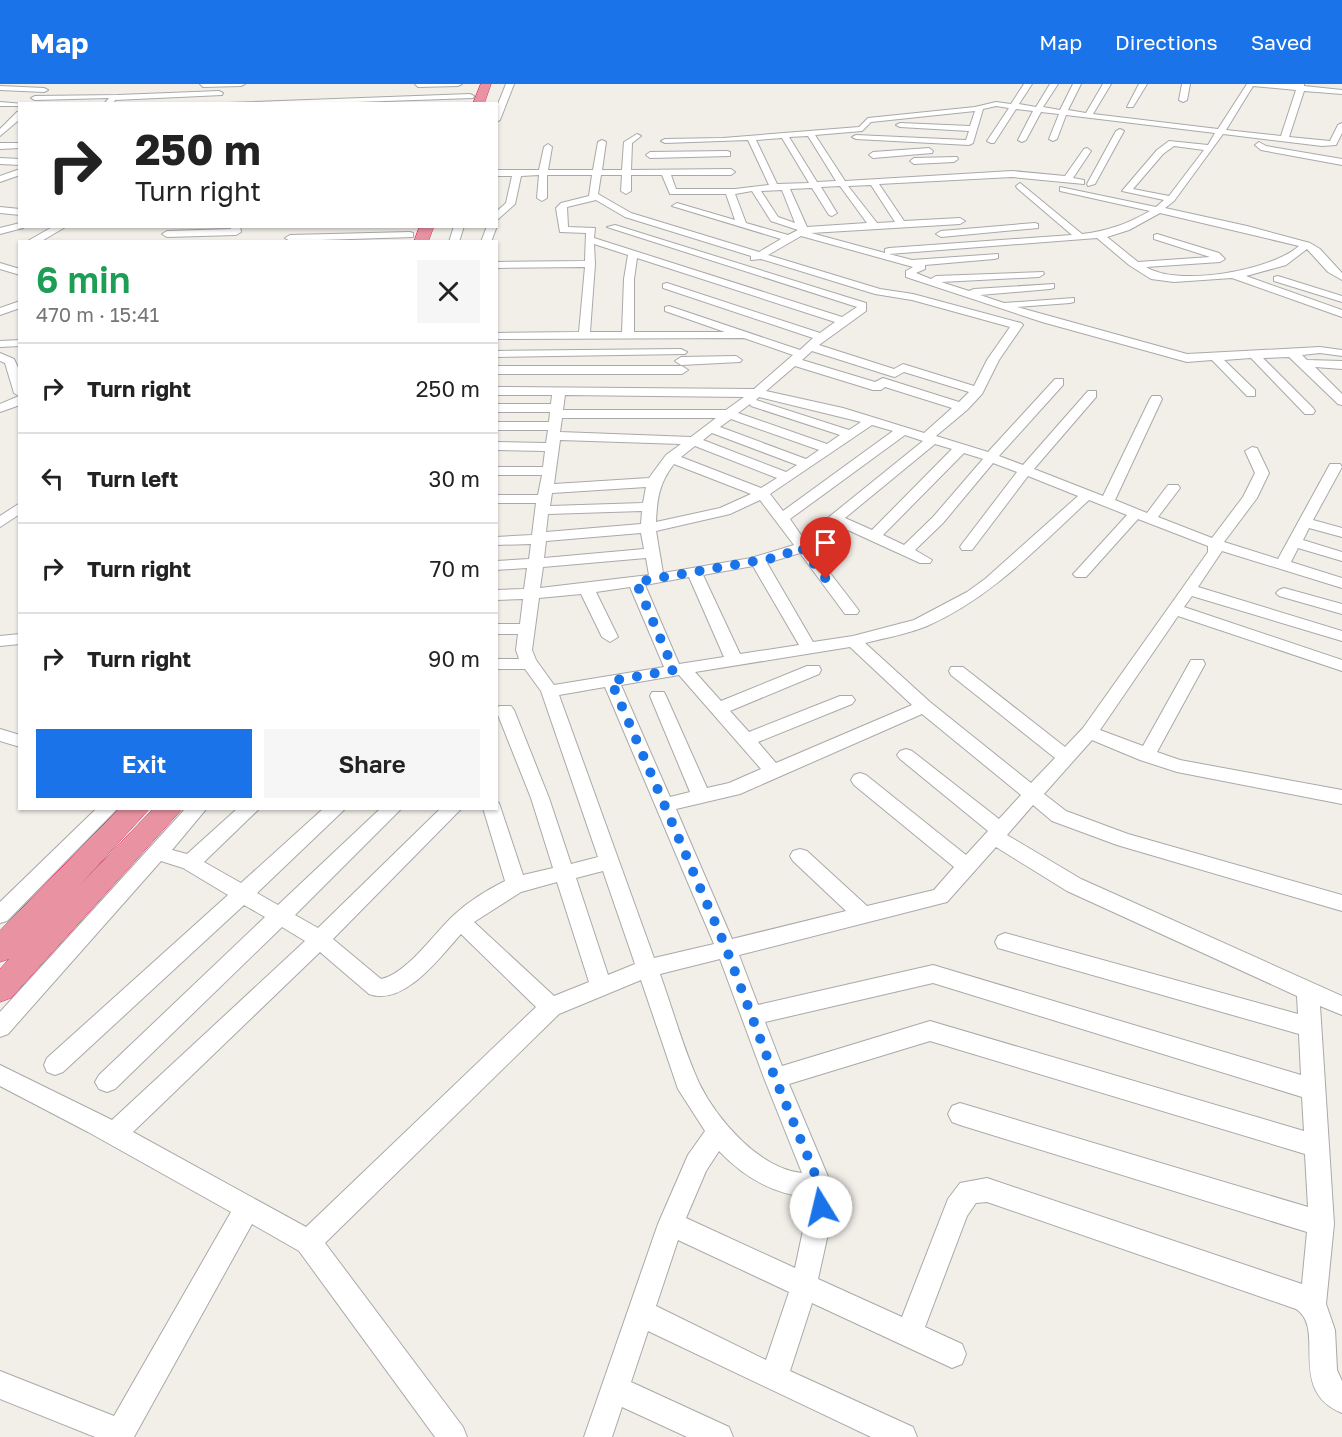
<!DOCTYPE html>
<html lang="en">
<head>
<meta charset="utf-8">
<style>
  body { margin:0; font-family:"Golos Text",sans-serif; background:#f6f6f6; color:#222; height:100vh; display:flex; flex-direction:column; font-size:22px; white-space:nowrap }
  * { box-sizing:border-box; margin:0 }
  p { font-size:20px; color:#767676 }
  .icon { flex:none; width:33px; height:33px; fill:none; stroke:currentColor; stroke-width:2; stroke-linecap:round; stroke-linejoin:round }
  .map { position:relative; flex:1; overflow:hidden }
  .panel { position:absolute; left:18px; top:156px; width:480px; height:570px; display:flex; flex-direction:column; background:#fff; border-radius:0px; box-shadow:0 2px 4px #0004 }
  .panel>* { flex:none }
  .hud { position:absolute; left:18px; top:18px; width:480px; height:126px; border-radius:0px; box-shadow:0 2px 4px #0004; background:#fff; color:#222; overflow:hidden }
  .pin { position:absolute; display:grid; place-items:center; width:51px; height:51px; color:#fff; margin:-62px -26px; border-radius:50% 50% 50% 0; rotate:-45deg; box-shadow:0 0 6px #0007 }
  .pin .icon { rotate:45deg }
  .me { position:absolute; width:66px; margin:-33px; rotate:351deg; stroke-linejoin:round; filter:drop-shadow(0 0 4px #0008) }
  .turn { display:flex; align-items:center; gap:21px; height:126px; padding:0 18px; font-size:27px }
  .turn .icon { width:78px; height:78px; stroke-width:2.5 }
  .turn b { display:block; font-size:42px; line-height:51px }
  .round { display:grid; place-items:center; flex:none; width:63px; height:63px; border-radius:0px; background:#f6f6f6 }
  .headline { display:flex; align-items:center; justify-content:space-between; height:102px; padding:0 18px }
  h1 { font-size:36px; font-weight:600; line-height:45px; color:#1e9e55 }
  .cta { display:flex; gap:12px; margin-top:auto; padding:12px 18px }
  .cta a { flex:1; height:69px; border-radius:0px; background:#1a73e8; color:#fff; font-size:24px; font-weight:600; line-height:69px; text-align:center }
  .cta a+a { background:#f6f6f6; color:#222 }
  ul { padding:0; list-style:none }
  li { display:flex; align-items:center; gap:18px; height:90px; padding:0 18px; border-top:2px solid #e0e0e0 }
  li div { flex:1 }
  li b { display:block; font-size:22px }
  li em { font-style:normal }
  header { display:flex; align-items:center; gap:36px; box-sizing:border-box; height:84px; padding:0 30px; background:#1a73e8; color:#fff }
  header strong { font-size:28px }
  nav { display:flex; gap:33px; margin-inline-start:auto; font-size:21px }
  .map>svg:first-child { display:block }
</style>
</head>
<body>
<header>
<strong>Map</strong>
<nav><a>Map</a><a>Directions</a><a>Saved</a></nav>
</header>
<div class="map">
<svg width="1342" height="1353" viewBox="0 0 1342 1353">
  <rect width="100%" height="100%" fill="#f2efe9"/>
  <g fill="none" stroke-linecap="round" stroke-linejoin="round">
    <g stroke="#a9a9a9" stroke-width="2">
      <g id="minor">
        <polygon points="200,0 245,0 241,2 203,3"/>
        <polygon points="415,0 462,0 458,2 418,3"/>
        <polygon points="506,0 514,0 500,36 496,38 496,25"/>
        <path d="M1024 0H1032L1019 20 1036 23 1050 0H1058L1043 23 1060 26 1073 0H1081L1068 26 1086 29 1103 0H1111L1093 30 1218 45 1247 0H1304V2L1342 6V10L1304 7 1289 53 1330 57 1338 41 1342 39V49L1336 61 1322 62 1223 50 1174 117 1165 124 1247 142 1310 159 1320 165 1342 189V196L1328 188 1307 165 1286 181 1246 192 1342 226V233L1232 194 1174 198 1151 195 1129 181 1097 154 889 170 912 176 998 170V174L994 175 925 181V185L916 189 931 195 936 192 1043 188 1044 190 1039 193 941 198 969 207 974 205 1054 200V204L1050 205 980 211 1004 219 1074 214V218L1070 219 1017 223 1187 270 1320 263 1342 266V272L1320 269 1302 271 1307 276 1342 277V285L1315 283 1342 310V321L1338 320 1289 273 1263 274 1313 324 1315 327 1313 330H1305L1251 274 1224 276 1255 306V312H1247L1212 276 1187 278 1042 238 906 193V187L913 183 801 152 768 171 880 205 913 210 1021 239 1023 241 999 276 982 310 967 326 936 352 988 368 1055 295H1063V301L999 372 1023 381 1088 307H1096V313L1034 385 1103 412 1150 315 1152 312H1160L1162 315 1115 416 1147 429 1168 401H1178L1180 404 1158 433 1212 454 1243 413 1255 389 1245 367 1252 363 1257 364 1269 389 1257 414 1224 458 1278 475 1330 380H1340L1342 383 1313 436 1342 444V453L1309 444 1303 456 1342 468V477L1298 464 1291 478 1342 494V504L1222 467 1198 503 1342 547V557L1192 512 1184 523 1342 576V587L1178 532 1100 646 1143 662 1191 576H1203L1205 580 1157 668 1180 676 1342 706V720L1177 688 1140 676 1092 656 1044 710 1066 727 1128 750 1342 811V827L1117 761 1052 737 1033 721 1007 751 1081 795 1342 912V931L1320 922 1334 1140 1326 1220 1335 1246 1337 1286 1342 1297V1329C1286 1306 1327 1245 1296 1225L987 1118 976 1119 967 1132 925 1243 962 1260 966 1270 962 1280 952 1284 812 1219 790 1287 913 1343 917 1353H871L648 1247 631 1298 729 1343 733 1353H687L622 1323 612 1353H584L658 1140 688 1071 705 1047 678 1005 641 896 559 930 325 1159 463 1343 467 1353H435L299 1167 252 1140 134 1353H95L0 1315V1287L114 1332 231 1128 88 1048 0 1002V981L112 1036 305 857 282 843 115 1005 107 1008 99 1005 95 998 99 991 265 833 244 821 63 988 55 991 47 988 44 981 47 974 228 811 183 784 161 777 8 950 0 953V928L186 724H207L172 766 187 770 238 724H260L204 778 241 799 324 724H346L257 809 278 821 381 724H402L295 831 318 844 441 724H462L333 855 381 895C407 890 435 848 454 831 469 817 487 806 505 797L483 724H496V718L499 719 523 791 553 784 531 714 496 626 499 622H511L514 626 549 714 571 780 598 773 541 607 525 585H496V575H519L516 566 518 550H496V540H520L523 515 496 516V506L524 505 527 484 496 486V477L529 475 531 460 496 461V453L532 451 536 419H496V411H538L542 391H496V383H543L545 367 496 366V358L546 359 548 346H496V338H549L550 328H496V320H551L552 311H496V303L754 305 793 271 744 254 496 255V249L579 248 585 183 496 184V178L585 177 586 149 560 148 556 124 561 119 589 112 592 91H547V114L542 117 537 114 539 91 521 92 515 120 496 137V128L506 119 512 92H496V86H539L544 63 548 60 552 63 548 86H593L598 58 602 56 606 58 602 86H622L624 58 637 50 641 52 632 59 631 86 731 85 735 88 731 91H671L676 105H735L769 101 748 56 665 59 661 57 665 55 723 54 859 43 868 34 975 23 996 18 1011 20ZM1253 2 1296 6 1281 52 1226 46ZM996 22 1009 24 987 57 991 59H994L1016 25 1033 27 1018 56 1022 58 1026 56 1041 28 1059 30 1049 55 1053 57 1057 55 1066 31 1215 49 1208 61 1169 57 1157 66 1122 107 1164 116 1156 123 1060 103V107L1150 127C1127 140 1108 147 1082 150L1020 99 1016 102 1017 104 1072 151 889 164 885 165V169L811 149 960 140 965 137 960 134 904 137 879 100 1012 93 1084 100V96L1073 94 1091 67 1087 64 1084 65 1065 92 1012 87 845 97 815 51 862 47 871 38 975 27 970 42 900 39 896 41 900 43 969 47 966 56 856 51 852 53 856 55 969 61 973 59 983 25ZM808 52 836 97 817 98 789 53ZM782 54 809 99 777 100 756 56ZM1174 62 1204 66 1169 112 1133 105 1163 70ZM601 91H622L621 107 626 110 631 107V91H662L670 110H726L735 136 677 119 672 122 781 155 759 168 631 129 598 110ZM871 101 895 138 877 139 848 102ZM840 102 867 139 807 143 790 105 812 104 829 131 832 132 837 129 821 103ZM782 106 795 139 778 133 761 107ZM752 107 771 137 798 146 788 151 746 139 735 110ZM596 116 625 133 751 172V176L761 175 875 210 912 216 1010 243 987 276 974 302 903 280 894 285 819 261 866 227V219L615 141 607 143 857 223 842 233 594 154 595 144 568 143 567 123ZM1160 129 1299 162C1271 187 1177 203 1146 183L1220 178 1225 175 1219 169 1157 150 1154 151V155L1210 173 1138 178 1107 153 1129 146ZM594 160 628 171 624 195 622 248H590L595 180ZM637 174 835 238 820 249 667 199 663 200V204L813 254 800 266 669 222 665 223V227L725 248H634V195ZM812 267 891 292 895 293 904 288 969 308 959 318 883 294 875 298 802 276ZM795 282 873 306H881L885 303 952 324 924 349 843 324 766 307ZM565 311 744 313 726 326H563ZM759 313 861 338 849 346 756 316ZM750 320 751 322 840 351 827 360 738 329ZM562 334H716L691 353 560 348ZM731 335 819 366 806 375 720 343ZM872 341 893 347 783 427 770 410ZM712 349 797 381 786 388 703 356ZM905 351 923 357 803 454 790 435ZM560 356 681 360 666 371 649 394 554 400ZM935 360 952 365 872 446 845 434ZM695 362 777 394 761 404 681 373ZM964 369 983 375 933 433 904 461 883 451ZM993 379 1017 388 962 460 960 463 962 466H972L1028 392 1078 412 985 495 967 508 914 536 853 552 813 558 767 479 800 469 845 530H857L859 527 857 524 810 463 837 441 920 479H930L932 476 915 466 943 439ZM674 380 751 410 720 424 656 438C657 415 659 399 674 380ZM646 403 643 419 550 422 552 409ZM760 416 794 461 751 474 663 489 656 447 730 430ZM1089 416 1127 431 1076 487 1073 490 1076 493H1086L1138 435 1208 462V468L1083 644 1065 663 963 583H951L949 587 951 591 1055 674 1031 699 930 618 865 559C885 554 908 550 927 542 991 514 1039 462 1089 416ZM642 427 641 440 546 448 548 430ZM641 449 644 465 544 474 546 457ZM646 474 649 491 540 504 543 483ZM753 482 799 561 740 570 703 491ZM689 493 724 573 679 580 645 501ZM630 503 664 583 554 601 536 576 532 566 539 514 581 510 602 553 610 558 618 553 596 508ZM850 563 912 621 776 679 758 658 852 620 855 616 852 612H840L749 648 730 627 819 590 821 586 819 582H807L721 617 695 588ZM679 591 761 685 729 699 707 704 666 612 664 608H652L650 612 690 708 670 713 621 601ZM605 603 714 860 654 874 559 611ZM922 630 1021 711 999 735 912 667 906 665 900 667 897 671 900 675 988 747 966 771 866 691 860 689 854 691 851 696 854 701 954 783 934 806 867 822 807 767 800 765 793 767 790 772 793 777 846 827 732 855 676 725 740 710ZM996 763 1067 807 1297 912 1298 930 1005 849 998 852 995 858 998 864 1299 950 1301 991 933 881 758 921 739 871 947 818ZM603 787 635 880 608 891 576 794ZM557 798 589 898 554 912 474 838 521 808ZM461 850 536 923 306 1143 133 1048 320 868 369 910C404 923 440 873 461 850ZM720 875 764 994 802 1089C760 1085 717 1036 699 999 683 964 673 926 660 890ZM933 899 1302 1013 1304 1047 930 937 782 982 765 938ZM930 957 1305 1070 1308 1123 960 1019 952 1022 948 1030 952 1038 960 1041 1307 1148 1302 1200 987 1094 960 1099 948 1115 902 1233 818 1195 834 1123 832 1102 789 1000ZM719 1067C744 1093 772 1110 808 1113V1123L795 1184 686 1134 706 1087ZM678 1156 789 1208 766 1276 656 1222Z"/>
        <polygon points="1139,0 1147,0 1133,23 1127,23"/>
        <polygon points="1182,0 1190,0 1187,16 1183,18 1179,16"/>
        <polygon points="0,2 44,4 48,6 44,8 0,6"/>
        <polygon points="219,7 223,9 222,11 115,16 113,20 104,20 109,14 35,16 31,14 35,12 118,11"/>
        <polygon points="470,10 474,12 473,14 298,20 201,20"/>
        <polygon points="0,18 24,20 20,20 20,22 0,22"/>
        <polygon points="17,28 20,28 20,35 0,52 0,45"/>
        <polygon points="1120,45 1124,47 1095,100 1088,102 1087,100 1116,47"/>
        <polygon points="1259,58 1266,62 1342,75 1342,81 1261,66 1255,61"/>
        <polygon points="0,59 20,59 20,64 0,65"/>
        <polygon points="929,64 933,67 932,69 873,74 869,71 873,68"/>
        <polygon points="727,67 730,68 730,72 650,74 646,71 650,68"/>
        <polygon points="957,73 958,75 954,78 914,80 910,77 914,74"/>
        <polygon points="0,74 20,75 20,81 0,80"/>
        <polygon points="20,85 20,91 0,98 0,92"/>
        <polygon points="0,123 20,125 20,131 0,129"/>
        <polygon points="20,139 20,142 24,142 23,144 0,150 0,144"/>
        <polygon points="1035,139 1038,140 1038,144 941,153 936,150 941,147"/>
        <polygon points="54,142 67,142 40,158 26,158"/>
        <polygon points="230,142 240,142 241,148 236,151 167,153 162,150 167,147 231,145"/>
        <polygon points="454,142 464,142 459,158 449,158"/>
        <polygon points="487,142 497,142 491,158 481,158"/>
        <polygon points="410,148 413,149 413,153 290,157 285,154 290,151"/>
        <polygon points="0,179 20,185 20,191 0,185"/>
        <polygon points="1278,192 1342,212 1342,218 1274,197 1274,193"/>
        <polygon points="20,217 20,224 0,231 0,224"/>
        <polygon points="20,256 20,262 0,263 0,257"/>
        <polygon points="681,265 687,268 685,270 496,273 496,267"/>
        <polygon points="0,269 14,275 20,288 20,321 0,328 0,320 19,312 14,309 5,279 0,277"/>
        <polygon points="736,272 742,276 740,278 681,281 675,277 681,273"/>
        <polygon points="496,282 682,282 688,286 682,290 496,290"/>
        <polygon points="20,419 20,430 0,443 0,432"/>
        <polygon points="1284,504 1342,520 1342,530 1279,512 1276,509 1279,506"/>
        <polygon points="20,550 20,560 0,562 0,552"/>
        <polygon points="0,645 20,651 20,663 0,657"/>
        <polygon points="97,724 118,724 7,837 0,839 0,818"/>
      </g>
    </g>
    <g stroke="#dc2a67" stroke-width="1">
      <g id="highway">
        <polygon points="481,0 491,0 484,20 473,20"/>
        <polygon points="420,142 434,142 428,158 414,158"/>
        <polygon points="120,724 150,724 80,801 154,724 183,724 11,914 0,918 0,885 9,875 0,878 0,847"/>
      </g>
    </g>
    <use href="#minor" fill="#fff" fill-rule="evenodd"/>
    <use href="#highway" fill="#e892a2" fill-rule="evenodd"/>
  </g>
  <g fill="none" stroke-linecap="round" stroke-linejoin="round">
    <polyline stroke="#1a73e8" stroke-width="10" stroke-dasharray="0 18" points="821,1123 820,1102 775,994 726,864 611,597 674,586 636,498 779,473 801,463 826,495"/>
  </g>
</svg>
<div class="pin" style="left:826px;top:495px;background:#d93025"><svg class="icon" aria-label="arrive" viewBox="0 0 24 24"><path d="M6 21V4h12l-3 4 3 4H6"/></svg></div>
<svg class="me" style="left:821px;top:1123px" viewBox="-20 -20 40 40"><circle r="19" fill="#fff"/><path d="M0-13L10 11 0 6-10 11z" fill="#1a73e8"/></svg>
<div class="hud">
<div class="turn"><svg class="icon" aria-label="right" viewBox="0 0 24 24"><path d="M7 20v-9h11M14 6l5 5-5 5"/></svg><div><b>250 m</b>Turn right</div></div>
</div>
<section class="panel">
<div class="headline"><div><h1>6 min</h1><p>470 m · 15:41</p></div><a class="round"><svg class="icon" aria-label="close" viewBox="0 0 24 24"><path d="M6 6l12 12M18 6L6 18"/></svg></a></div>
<ul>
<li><svg class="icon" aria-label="right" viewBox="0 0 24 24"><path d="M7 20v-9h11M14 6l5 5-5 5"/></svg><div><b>Turn right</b></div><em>250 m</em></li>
<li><svg class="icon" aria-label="left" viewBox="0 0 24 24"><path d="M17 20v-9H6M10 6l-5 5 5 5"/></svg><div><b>Turn left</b></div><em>30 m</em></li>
<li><svg class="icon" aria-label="right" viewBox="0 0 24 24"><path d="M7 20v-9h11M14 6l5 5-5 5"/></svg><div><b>Turn right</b></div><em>70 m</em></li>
<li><svg class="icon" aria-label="right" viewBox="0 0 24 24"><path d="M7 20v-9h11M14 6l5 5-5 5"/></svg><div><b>Turn right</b></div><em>90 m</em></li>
</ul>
<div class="cta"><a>Exit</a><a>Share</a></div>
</section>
</div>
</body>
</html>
